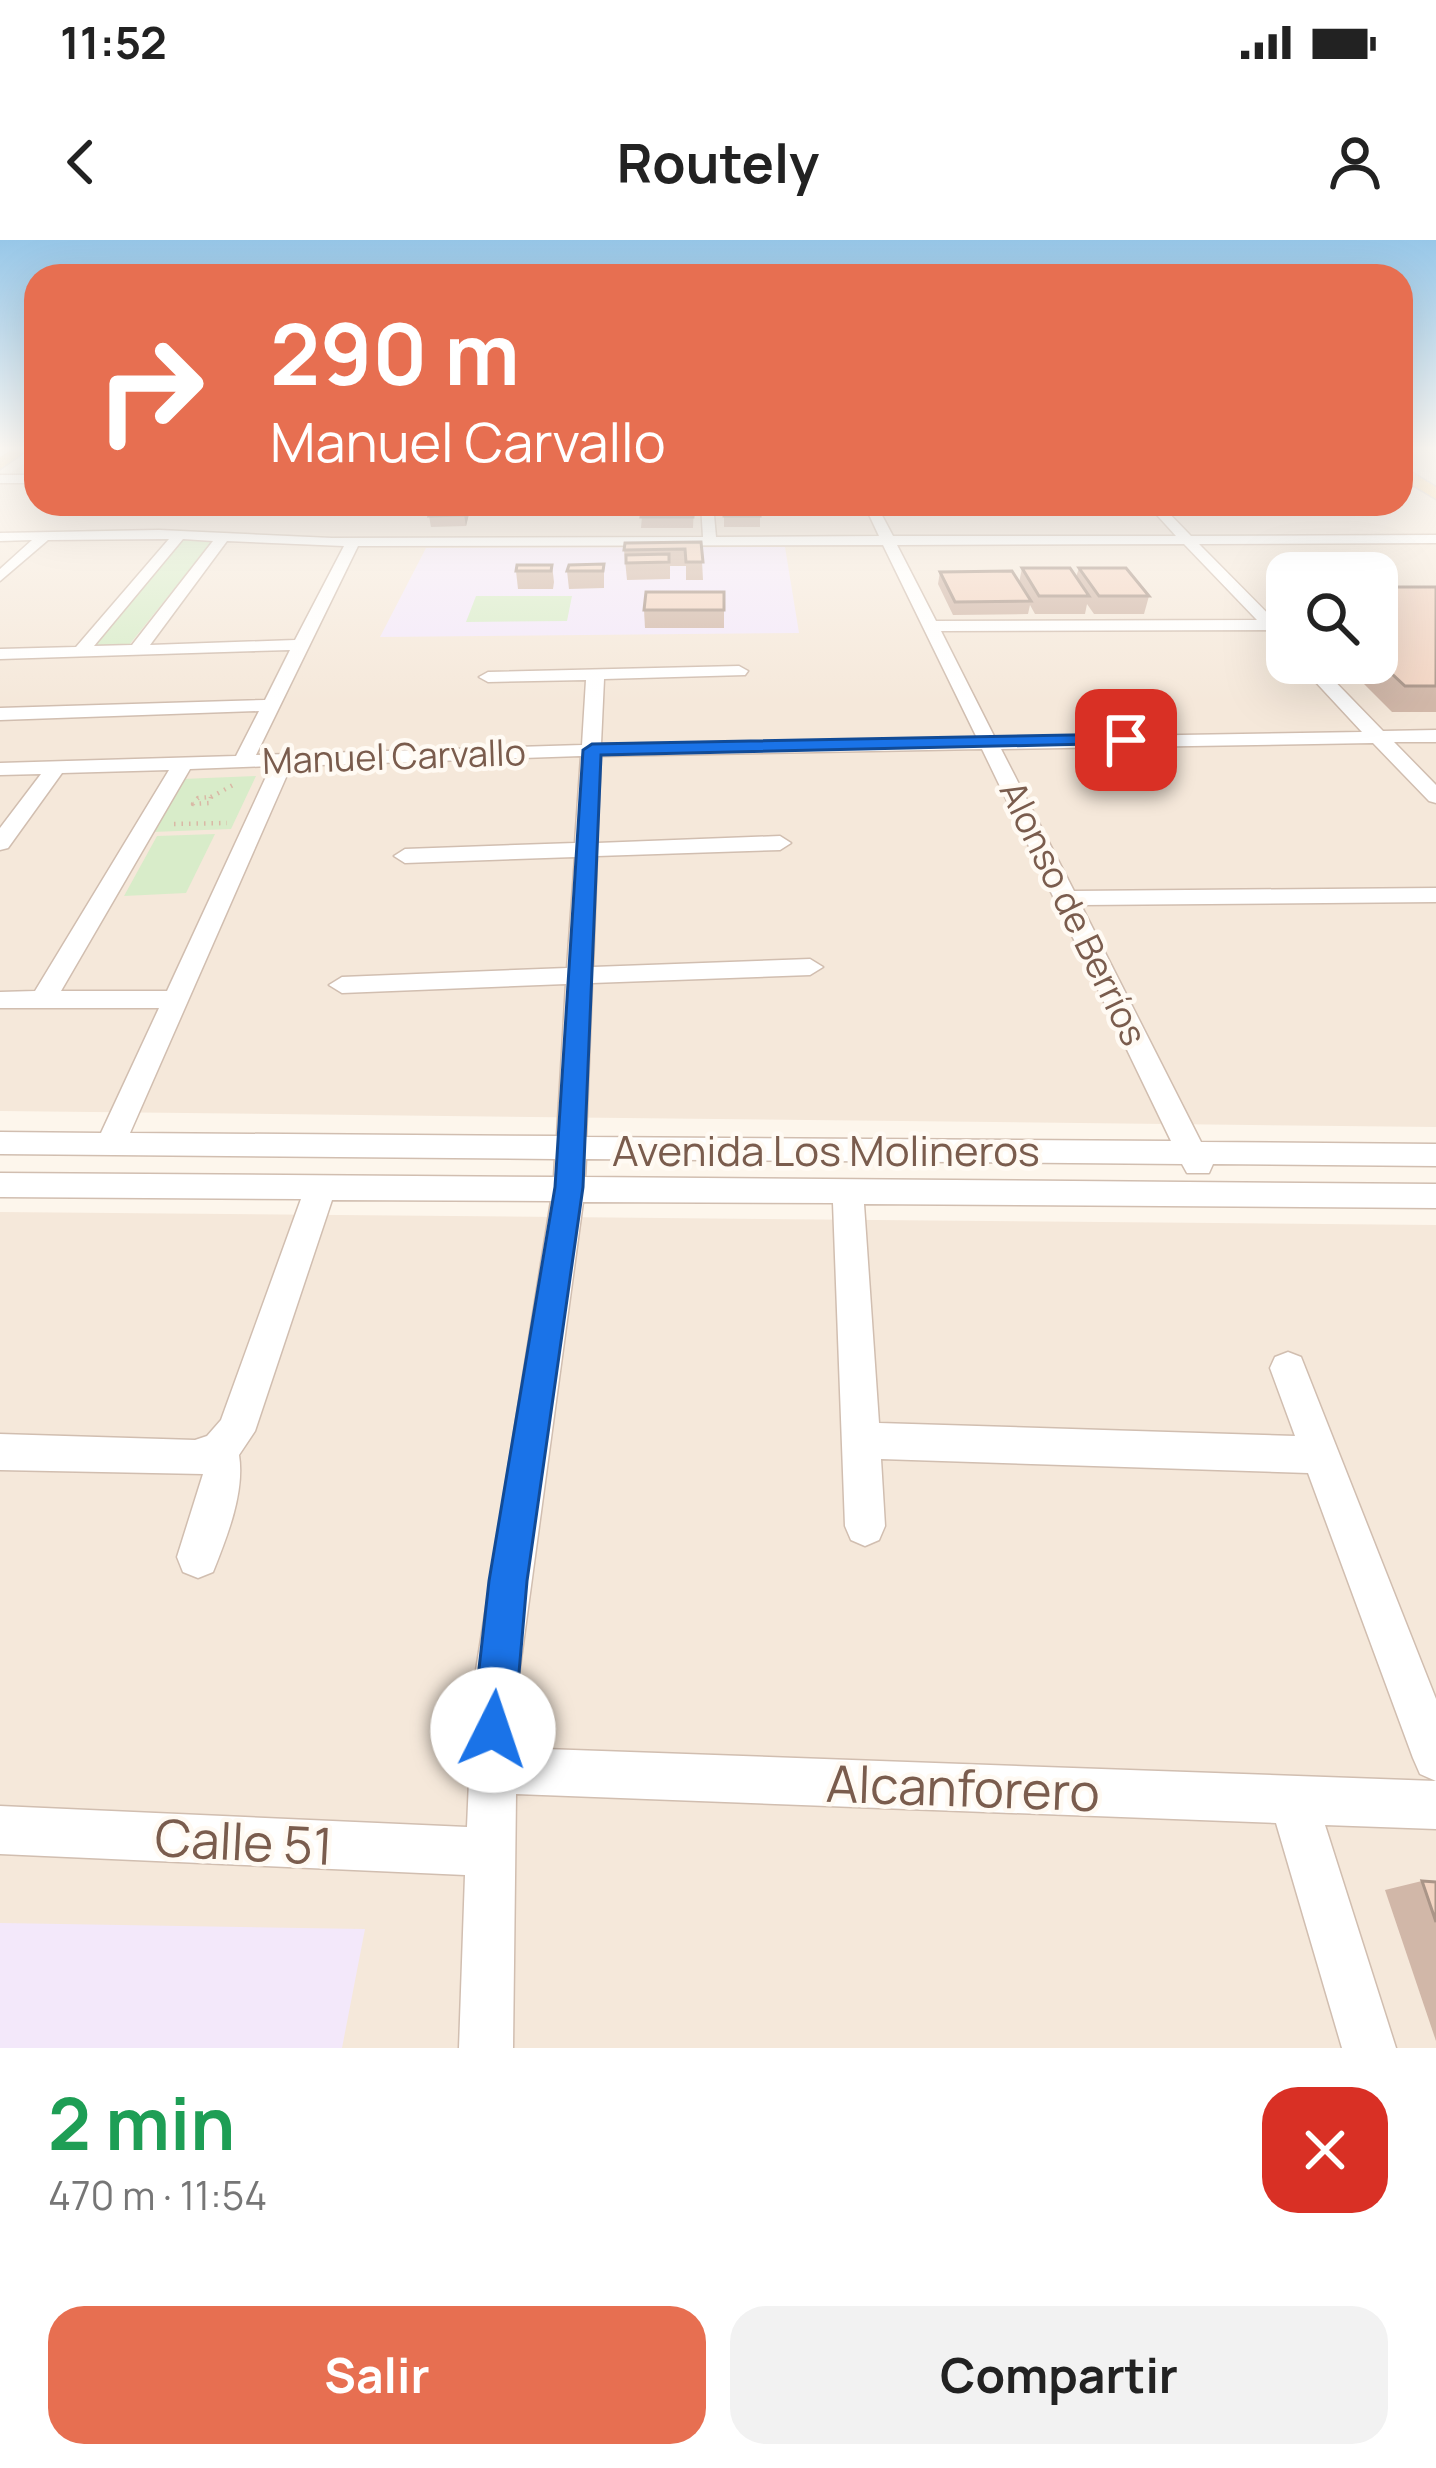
<!DOCTYPE html>
<html lang="es">
<head>
<meta charset="utf-8">
<style>
  body { margin:0; font-family:Manrope,sans-serif; background:#f2f2f2; color:#222; height:100vh; display:flex; flex-direction:column; font-size:45px; white-space:nowrap }
  * { box-sizing:border-box; margin:0 }
  p { font-size:39px; color:#767676 }
  .icon { flex:none; width:66px; height:66px; fill:none; stroke:currentColor; stroke-width:2; stroke-linecap:round; stroke-linejoin:round }
  .map { position:relative; height:1808px; overflow:hidden }
  .panel { display:flex; flex-direction:column; background:#fff; flex:1 }
  .panel>* { flex:none }
  .top-card { position:absolute; left:24px; top:24px; width:1389px; height:252px; border-radius:36px; box-shadow:0 12px 48px #0002; background:#e76f51; color:#fff; overflow:hidden }
  .fabs { position:absolute; left:1266px; top:312px; display:grid; gap:24px }
  .fabs a { display:grid; place-items:center; width:132px; height:132px; border-radius:24px; background:#fff; box-shadow:0 12px 48px #0002; font-size:60px }
  .pin { position:absolute; display:grid; place-items:center; width:102px; height:102px; color:#fff; margin:-51px; border-radius:24px; box-shadow:0 6px 18px #0006 }
  .me { position:absolute; width:132px; margin:-66px; rotate:4deg; stroke-linejoin:round; filter:drop-shadow(0 0 9px #0008) }
  .turn { display:flex; align-items:center; gap:42px; height:252px; padding:0 48px; font-size:54px }
  .turn .icon { width:156px; height:156px; stroke-width:2.5 }
  .turn b { display:block; font-size:84px; line-height:102px }
  .round { display:grid; place-items:center; flex:none; width:126px; height:126px; border-radius:36px; background:#f2f2f2 }
  .summary { display:flex; align-items:center; justify-content:space-between; height:204px; padding:0 48px }
  h1 { font-size:72px; font-weight:700; line-height:90px; color:#1e9e55 }
  .button { display:flex; gap:24px; margin-top:auto; padding:24px 48px }
  .button a { flex:1; height:138px; border-radius:36px; background:#e76f51; color:#fff; font-size:48px; font-weight:700; line-height:138px; text-align:center }
  .button a+a { background:#f2f2f2; color:#222 }
  .status { display:flex; justify-content:space-between; align-items:center; height:84px; padding:0 60px; background:#fff; direction:ltr }
  .status svg { height:33px; fill:currentColor }
  header { display:flex; justify-content:space-between; align-items:center; height:156px; padding:0 48px; background:#fff; font-size:54px; font-weight:700 }
  .map>svg:first-child { display:block }
</style>
</head>
<body>
<div class="status"><b>11:52</b><svg viewBox="0 0 49 12"><path d="M0 12V9h3v3zM5 12V6h3v6zM10 12V3h3v9zM15 12V0h3v12zM26 1h20v11H26zM47 4h2v5h-2z"/></svg></div>
<header><svg class="icon" aria-label="back" viewBox="0 0 24 24"><path d="M15 5l-7 7 7 7"/></svg>Routely<svg class="icon" aria-label="person" viewBox="0 0 24 24"><circle cx="12" cy="8" r="4"/><path d="M4 21q1-7 8-7t8 7"/></svg></header>
<div class="map">
<svg width="1436" height="1808" viewBox="0 0 1436 1808">
  <rect width="100%" height="100%" fill="#fdf6ec"/>
  <g fill="#f5e8da" fill-rule="evenodd">
    <path d="M1401 210H1436V887L0 871V241L36 215V264H1401ZM1287 333H1377V423H1287Z"/>
    <polygon points="0,972 1436,985 1436,1808 0,1808"/>
  </g>
  <g fill="#f3e8fa">
    <polygon points="785,307 799,393 380,397 426,308"/>
    <polygon points="0,1683 365,1689 342,1808 0,1808"/>
  </g>
  <g fill="#d8ecc9">
    <polygon points="185,298 214,299 129,405 93,405"/>
    <polygon points="476,356 572,356 567,381 466,382"/>
    <polygon points="256,536 231,589 152,592 182,539"/>
    <polygon points="215,594 186,653 124,656 157,596"/>
  </g>
  <g fill="none" stroke-linecap="round" stroke-linejoin="round">
    <g stroke="#d1beb0" stroke-width="3">
      <g id="minor">
        <polygon points="0,210 13,210 0,218"/>
        <rect x="0" y="235" width="36" height="8"/>
        <path d="M701 264H713L716 297 879 296 864 264H876L893 296H1176L1147 264H1160L1191 296 1436 295V303L1199 304 1287 393V407L1266 390 941 391 995 498 1362 492 1298 423H1317L1383 491 1436 490V502H1394L1436 545V563L1429 561 1373 503 1001 509 1074 651 1436 648V662L1081 665 1201 902 1436 904V926L1213 924 1209 933H1187L1182 924 586 919 585 937 1436 944V968L864 964 879 1183 1295 1196 1270 1128 1275 1117 1288 1112 1301 1117 1436 1459V1589L1325 1585 1396 1808H1342L1276 1583 516 1554 513 1808H459L465 1635 0 1614V1566L467 1587 473 1449 551 961 332 960 255 1191 239 1215C245 1252 227 1297 213 1332L198 1338 183 1332 177 1317 203 1234 0 1230V1194L195 1200 207 1196 221 1180 301 959 0 957V933L554 937 555 919 0 914V892L101 893 159 768H0V752L35 751 169 530 62 533 8 608 0 610V588L41 534 0 535V523L236 516 259 471 0 480V468L265 460 290 410 0 419V409L76 407 169 299 48 300 0 341V329L32 300 0 301V293L159 290 332 298 703 297ZM183 299 213 301 132 405 94 406ZM227 301 344 306 295 400 150 405ZM1184 304 1257 380 936 381 897 305ZM883 305 977 498 601 504 604 439 745 435 748 431 739 426 488 432 479 437 488 442 586 440 582 505 256 515 358 306ZM982 509 1171 901 586 897 592 743 810 735 823 727 810 719 593 727 597 616 780 610 791 603 780 596 597 603 601 516ZM581 516 575 603 405 609 394 616 405 623 575 617 567 728 342 737 329 745 342 753 566 744 557 896 130 893 291 526ZM271 526 167 751H61L190 529ZM583 962 833 963 845 1286 851 1300 865 1306 879 1300 885 1286 881 1219 1308 1233 1413 1518 1420 1534 1436 1541 517 1508V1449Z"/>
      </g>
    </g>
    <g stroke="#dad1cd" stroke-width="3">
      <g id="major">
        <polygon points="11,210 27,210 0,229 0,217"/>
        <polygon points="1401,226 1436,247 1436,259 1401,238"/>
      </g>
    </g>
    <g stroke="#d9b8a5" stroke-width="4.5" stroke-dasharray="1.5 6" stroke-linecap="butt">
      <polygon points="211,557 210,563 193,564 198,558"/>
      <polyline points="211,557 235,544"/>
      <polyline points="174,584 227,583"/>
    </g>
    <use href="#minor" fill="#fff" fill-rule="evenodd"/>
    <use href="#major" fill="#fbd9a5" fill-rule="evenodd"/>
  </g>
  <g fill="#d1b7a8">
    <polygon points="643,264 694,264 693,288 641,288"/>
    <polygon points="724,264 760,276 760,287 724,287"/>
    <polygon points="896,264 961,264 962,265 960,276 902,276"/>
    <polygon points="1110,264 1142,270 1140,275 1115,276 1109,269"/>
    <polygon points="471,266 466,286 431,287 429,276"/>
    <polygon points="701,302 703,340 686,340 686,326 670,326 670,339 627,340 624,310"/>
    <polygon points="604,324 604,348 569,349 567,331"/>
    <polygon points="552,325 554,342 553,349 518,349 516,331"/>
    <polygon points="1022,328 1076,337 1079,328 1149,356 1144,374 1094,374 1087,364 1085,374 1035,374 1030,365 1028,374 953,375 938,344 940,332 1019,343"/>
    <polygon points="1377,347 1436,347 1436,472 1392,472 1343,423 1377,423"/>
    <polygon points="724,352 724,388 645,388 644,370"/>
    <polygon points="1422,1641 1436,1642 1436,1801 1385,1650"/>
  </g>
  <polygon fill="#aa9588" points="467,264 470,264 471,266 466,286 464,275"/>
  <g fill="#f3d5c3" stroke="#aa9588" stroke-width="3">
    <polygon points="433,264 467,264 464,275 429,276"/>
    <polygon points="724,264 759,264 760,276 724,276"/>
    <polygon points="903,264 961,264 962,265 904,265"/>
    <polygon points="1111,264 1136,264 1142,270 1117,270"/>
    <polygon points="643,266 694,266 693,277 641,277"/>
    <polygon points="701,302 703,322 686,322 685,309 624,310 625,303"/>
    <polygon points="669,314 669,322 626,323 626,315"/>
    <polygon points="604,324 603,331 567,331 569,325"/>
    <polygon points="517,325 552,325 551,331 516,331"/>
    <polygon points="1022,328 1070,328 1089,356 1039,356"/>
    <polygon points="1079,328 1126,328 1149,356 1099,356"/>
    <polygon points="1012,331 1031,361 955,362 940,332"/>
    <polygon points="1377,347 1436,347 1436,446 1405,446 1377,420"/>
    <polygon points="646,352 724,352 724,370 644,370"/>
    <polygon points="1422,1641 1436,1642 1436,1682"/>
  </g>
  <linearGradient id="sky" x2="0" y2="1"><stop stop-color="#97c7e8"/><stop offset="0.45" stop-color="#fefbf6"/><stop offset="1" stop-color="#fefbf6" stop-opacity="0"/></linearGradient>
  <rect width="1436" height="463" fill="url(#sky)"/>
  <polygon fill="#1a73e8" stroke="#114b97" stroke-width="3" points="1126,494 1135,500 1133,503 601,515 583,947 527,1341 514,1490 508,1505 493,1511 478,1505 472,1490 489,1341 555,947 583,510 592,504"/>
  <g text-anchor="middle" dominant-baseline="central" stroke-width="9" stroke-linejoin="round" paint-order="stroke">
    <g font-size="36" fill="#7a5c4d" stroke="#fffaf3">
      <text transform="translate(394 516) rotate(-2)">Manuel Carvallo</text>
      <text transform="translate(1074 673) rotate(64)">Alonso de Berríos</text>
    </g>
    <g font-size="42" fill="#7a5c4d" stroke="#fffaf3">
      <text x="826" y="910">Avenida Los Molineros</text>
    </g>
    <g font-size="51" fill="#7a5c4d" stroke="#fffaf3">
      <text transform="translate(963 1547) rotate(2)">Alcanforero</text>
      <text transform="translate(244 1601) rotate(3)">Calle 51</text>
    </g>
  </g>
</svg>
<div class="fabs">
<a><svg class="icon" aria-label="search" viewBox="0 0 24 24"><circle cx="10" cy="10" r="6"/><path d="M15 15l6 6"/></svg></a>
</div>
<div class="pin" style="left:1126px;top:500px;background:#d93025"><svg class="icon" aria-label="arrive" viewBox="0 0 24 24"><path d="M6 21V4h12l-3 4 3 4H6"/></svg></div>
<svg class="me" style="left:493px;top:1490px" viewBox="-20 -20 40 40"><circle r="19" fill="#fff"/><path d="M0-13L10 11 0 6-10 11z" fill="#1a73e8"/></svg>
<div class="top-card">
<div class="turn"><svg class="icon" aria-label="right" viewBox="0 0 24 24"><path d="M7 20v-9h11M14 6l5 5-5 5"/></svg><div><b>290 m</b>Manuel Carvallo</div></div>
</div>
</div>
<section class="panel">
<div class="summary"><div><h1>2 min</h1><p>470 m · 11:54</p></div><a class="round" style="background:#d93025;color:#fff"><svg class="icon" aria-label="close" viewBox="0 0 24 24"><path d="M6 6l12 12M18 6L6 18"/></svg></a></div>
<div class="button"><a>Salir</a><a>Compartir</a></div>
</section>
</body>
</html>
